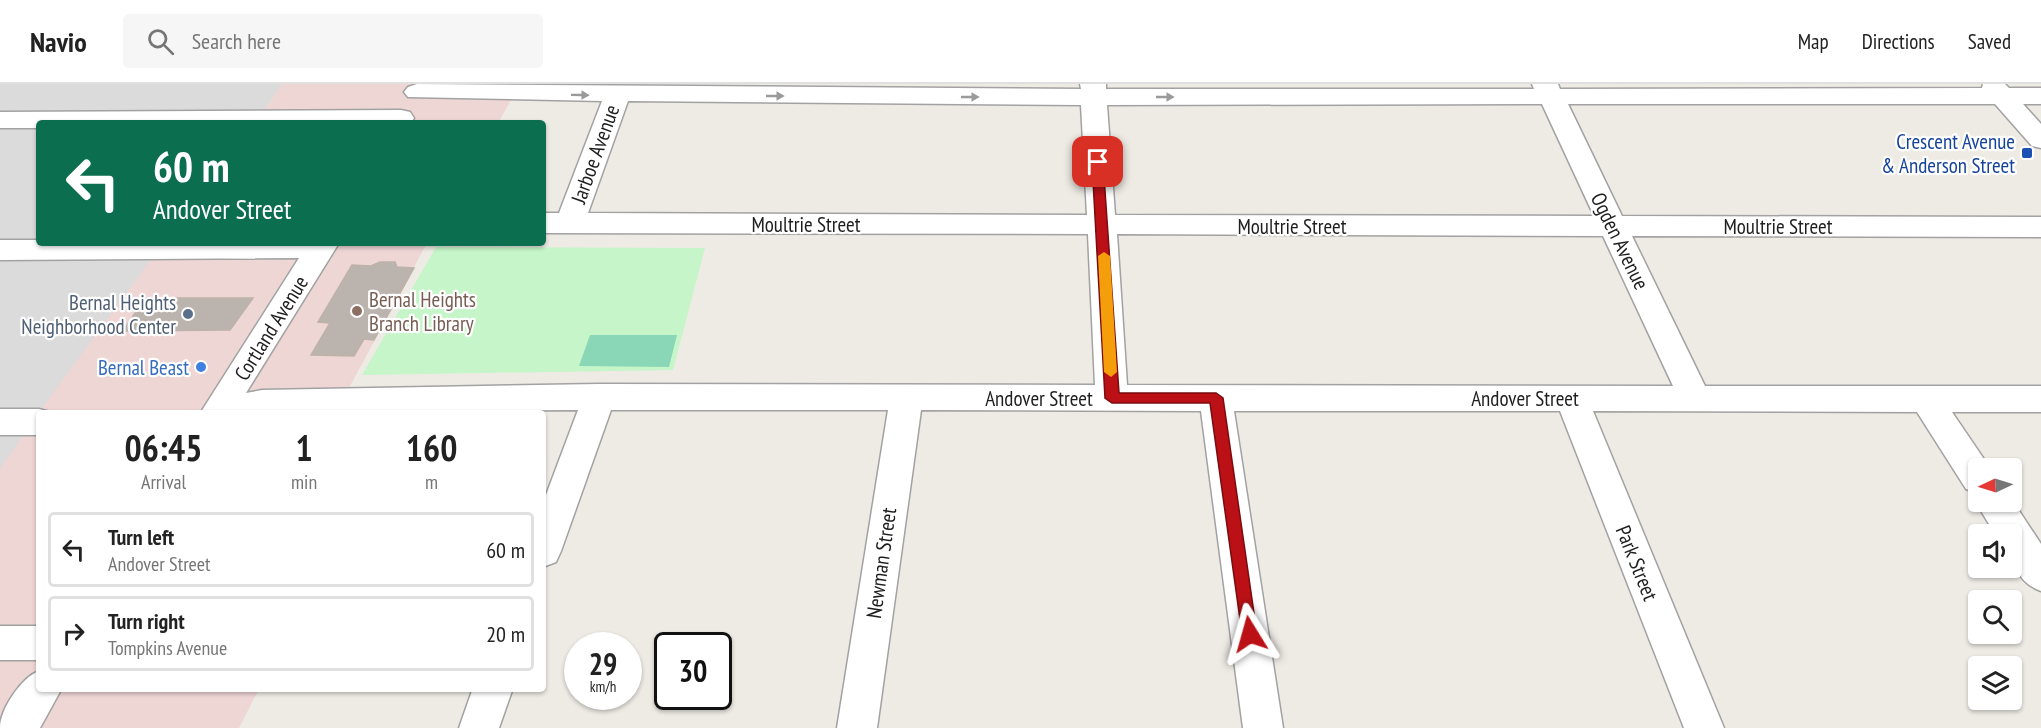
<!DOCTYPE html>
<html lang="en">
<head>
<meta charset="utf-8">
<style>
  body { margin:0; font-family:"PT Sans Narrow",sans-serif; background:#f6f6f6; color:#222; height:100vh; display:flex; flex-direction:column; font-size:22px; white-space:nowrap }
  * { box-sizing:border-box; margin:0 }
  p { font-size:20px; color:#767676 }
  .icon { flex:none; width:33px; height:33px; fill:none; stroke:currentColor; stroke-width:2; stroke-linecap:round; stroke-linejoin:round }
  .map { position:relative; flex:1; overflow:hidden }
  .drawer { position:absolute; left:36px; top:326px; width:510px; height:282px; display:flex; flex-direction:column; background:#fff; border-radius:6px; box-shadow:0 2px 4px #0004 }
  .drawer>* { flex:none }
  .hud { position:absolute; left:36px; top:36px; width:510px; height:126px; border-radius:6px; box-shadow:0 2px 4px #0004; background:#0b6e4f; color:#fff; overflow:hidden }
  .needle { width:39px; rotate:266deg }
  .controls { position:absolute; left:1968px; top:374px; display:grid; gap:12px }
  .controls a { display:grid; place-items:center; width:54px; height:54px; border-radius:6px; background:#fff; box-shadow:0 2px 4px #0004; font-size:30px }
  .speed { position:absolute; left:564px; top:548px; display:flex; gap:12px; font-size:30px; font-weight:700; text-align:center }
  .speed>* { display:grid; place-content:center; width:78px; height:78px; border-radius:50%; background:#fff; box-shadow:0 2px 4px #0004; line-height:1 }
  .speed small { font-size:15px; font-weight:400 }
  .speed .limit { border:3px solid #111; border-radius:9px; background:#fff; color:#111 }
  .pin { position:absolute; display:grid; place-items:center; width:51px; height:51px; color:#fff; margin:-26px; border-radius:12px; box-shadow:0 3px 9px #0006 }
  .me { position:absolute; width:66px; margin:-33px; rotate:352deg; stroke-linejoin:round; filter:drop-shadow(0 0 4px #0008) }
  .turn { display:flex; align-items:center; gap:21px; height:126px; padding:0 18px; font-size:27px }
  .turn .icon { width:78px; height:78px; stroke-width:2.5 }
  .turn b { display:block; font-size:42px; line-height:51px }
  .eta { display:flex; justify-content:space-evenly; align-items:center; height:102px; text-align:center }
  .eta b { font-size:36px; font-weight:800; line-height:42px }
  ul { padding:0; list-style:none }
  li { display:flex; align-items:center; gap:18px; height:75px; margin:0 12px 9px; padding:0 6px; border:3px solid #e0e0e0; border-radius:6px }
  li div { flex:1 }
  li b { display:block; font-size:22px }
  li em { font-style:normal }
  header { display:flex; align-items:center; gap:36px; box-sizing:border-box; height:84px; padding:0 30px; background:#fff; border-bottom:2px solid #e0e0e0 }
  header strong { font-size:28px }
  nav { display:flex; gap:33px; margin-inline-start:auto; font-size:21px }
  .search { width:420px; height:54px; background:#f6f6f6; display:flex; align-items:center; gap:15px; box-sizing:border-box; padding:0 21px; border-radius:6px; color:#767676; font-size:22px }
  .map>svg:first-child { display:block }
</style>
</head>
<body>
<header>
<strong>Navio</strong>
<div class="search"><svg class="icon" aria-label="search" viewBox="0 0 24 24"><circle cx="10" cy="10" r="6"/><path d="M15 15l6 6"/></svg>Search here</div>
<nav><a>Map</a><a>Directions</a><a>Saved</a></nav>
</header>
<div class="map">
<svg width="2041" height="644" viewBox="0 0 2041 644">
  <rect width="100%" height="100%" fill="#eeebe5"/>
  <polygon fill="#dcdbdb" points="0,0 403,0 377,39 39,39 39,159 300,159 39,328 0,625"/>
  <g fill="#eed6d5">
    <polygon points="282,0 520,0 498,39 256,39"/>
    <polygon points="163,159 427,159 342,317 401,317 395,328 39,328 39,604 259,605 239,644 0,644 0,385 32,338"/>
  </g>
  <polygon fill="#c5f5c8" points="436,163 705,164 673,286 362,291"/>
  <polygon fill="#89d7b7" points="590,251 677,251 669,283 579,282"/>
  <g fill="#bbb4ae" stroke="#beb2a8" stroke-width="1.5">
    <polygon points="380,178 395,178 397,183 414,184 374,256 364,255 354,272 311,271 330,239 318,238 352,181 371,182"/>
    <polygon points="145,214 253,214 230,246 123,247"/>
  </g>
  <g fill="none" stroke-linecap="round" stroke-linejoin="round">
    <g stroke="#a2a2a2" stroke-width="3">
      <g id="minor">
        <path d="M417 0 1081 5 1080 0H1106V5H1534L1532 0H1558L1560 5 1982 4 1983 0H2005L2009 4H2041V20H2023L2041 40V64L2032 62 1995 20H1568L1622 132 2041 133V153L1632 152 1705 302H2041V328H1952L1990 384H1978V409L1966 405 1917 328 1593 327 1724 644H1684L1560 327H1234L1283 644H1243L1201 327 921 326 877 644H837L888 326H611L561 467 556 478 543 483V419L578 326 201 328 299 174 0 176V156H39V159H339L246 309 262 306 599 300 1095 301 1088 150 543 149V129H559L602 17 408 13 404 8 408 3ZM628 17 1081 21 1087 131 588 129ZM1542 20 1594 132 1115 131 1107 21ZM1117 150 1603 152 1673 302 1127 301Z"/>
        <polygon points="401,26 410,28 414,34 411,39 39,39 39,44 0,44 0,28"/>
        <polygon points="0,325 39,325 50,328 39,328 39,351 0,351"/>
        <path d="M1978 411V417L2012 416 2041 460V507C2014 497 2012 475 2012 450H1995L1975 417Z"/>
        <rect x="0" y="542" width="39" height="34"/>
        <path d="M39 587V604H62L40 644H0C0 625 22 593 39 587Z"/>
        <polygon points="473,604 513,604 499,644 459,644"/>
      </g>
    </g>
    <use href="#minor" fill="#fff" fill-rule="evenodd"/>
  </g>
  <defs><path id="oneway-solid" d="M-6-.8H1V-3.2L6.5 0L1 3.2V.8H-6Z" transform="scale(1.5)"/></defs>
  <g fill="#9a9a9a">
    <use href="#oneway-solid" transform="translate(580 11) rotate(1)"/>
    <use href="#oneway-solid" transform="translate(775 12)"/>
    <use href="#oneway-solid" transform="translate(970 13)"/>
    <use href="#oneway-solid" transform="translate(1165 13)"/>
  </g>
  <polygon fill="#bb1116" stroke="#7a0b0e" stroke-width="1.5" points="1098,74 1103,78 1119,309 1216,309 1223,314 1257,550 1255,555 1250,557 1244,555 1242,550 1210,319 1112,319 1105,314 1092,78"/>
  <polygon fill="#f59e0b" points="1104,168 1110,172 1117,288 1111,293 1104,288 1098,172"/>
  <rect fill="#1a4fb4" stroke="#fff" stroke-width="2" x="2021" y="63" width="12" height="12" rx="3"/>
  <circle fill="#8d6e63" stroke="#fff" stroke-width="2" cx="357" cy="227" r="6"/>
  <circle fill="#5c6f8a" stroke="#fff" stroke-width="2" cx="188" cy="230" r="6"/>
  <circle fill="#3f7fe0" stroke="#fff" stroke-width="2" cx="201" cy="283" r="6"/>
  <g text-anchor="middle" dominant-baseline="central" stroke-width="4.5" stroke-linejoin="round" paint-order="stroke">
    <g font-size="21" fill="#164399" stroke="#fff" text-anchor="end">
      <text x="2015" y="57">Crescent Avenue<tspan x="2015" dy="24">&amp; Anderson Street</tspan></text>
    </g>
    <g font-size="21" fill="#1e1e1e" stroke="#fff">
      <text transform="translate(595 70) rotate(-70)">Jarboe Avenue</text>
      <text x="806" y="140">Moultrie Street</text>
      <text x="1292" y="142">Moultrie Street</text>
      <text x="1778" y="142">Moultrie Street</text>
      <text transform="translate(1620 157) rotate(64)">Ogden Avenue</text>
      <text transform="translate(271 244) rotate(-58)">Cortland Avenue</text>
      <text x="1039" y="314">Andover Street</text>
      <text x="1525" y="314">Andover Street</text>
      <text transform="translate(881 479) rotate(-82)">Newman Street</text>
      <text transform="translate(1637 479) rotate(68)">Park Street</text>
    </g>
    <g font-size="21" fill="#785e54" stroke="#fff" text-anchor="start">
      <text x="369" y="215">Bernal Heights<tspan x="369" dy="24">Branch Library</tspan></text>
    </g>
    <g font-size="21" fill="#4e5e75" stroke="#fff" text-anchor="end">
      <text x="176" y="218">Bernal Heights<tspan x="176" dy="24">Neighborhood Center</tspan></text>
    </g>
    <g font-size="21" fill="#366cbe" stroke="#fff" text-anchor="end">
      <text x="189" y="283">Bernal Beast</text>
    </g>
  </g>
</svg>
<div class="controls">
<a><svg class="needle" viewBox="-14 -14 28 28"><path d="M0-13l5 13h-10z" fill="#e53935"/><path d="M0 13l5-13h-10z" fill="#767676"/></svg></a>
<a><svg class="icon" aria-label="sound" viewBox="0 0 24 24"><path d="M4 9h4l5-4v14l-5-4H4zM17 9q2 3 0 6"/></svg></a>
<a><svg class="icon" aria-label="search" viewBox="0 0 24 24"><circle cx="10" cy="10" r="6"/><path d="M15 15l6 6"/></svg></a>
<a><svg class="icon" aria-label="layers" viewBox="0 0 24 24"><path d="M12 4l9 5-9 5-9-5zM3 14l9 5 9-5"/></svg></a>
</div>
<div class="speed"><div>29<small>km/h</small></div><div class="limit">30</div></div>
<div class="pin" style="left:1098px;top:78px;background:#d93025"><svg class="icon" aria-label="arrive" viewBox="0 0 24 24"><path d="M6 21V4h12l-3 4 3 4H6"/></svg></div>
<svg class="me" style="left:1250px;top:550px" viewBox="-20 -20 40 40"><path d="M0-17L14 15 0 8-14 15z" fill="#bb1116" stroke="#fff" stroke-width="4"/></svg>
<div class="hud">
<div class="turn"><svg class="icon" aria-label="left" viewBox="0 0 24 24"><path d="M17 20v-9H6M10 6l-5 5 5 5"/></svg><div><b>60 m</b>Andover Street</div></div>
</div>
<section class="drawer">
<div class="eta">
<div><b>06:45</b><p>Arrival</p></div>
<div><b>1</b><p>min</p></div>
<div><b>160</b><p>m</p></div>
</div>
<ul>
<li><svg class="icon" aria-label="left" viewBox="0 0 24 24"><path d="M17 20v-9H6M10 6l-5 5 5 5"/></svg><div><b>Turn left</b><p>Andover Street</p></div><em>60 m</em></li>
<li><svg class="icon" aria-label="right" viewBox="0 0 24 24"><path d="M7 20v-9h11M14 6l5 5-5 5"/></svg><div><b>Turn right</b><p>Tompkins Avenue</p></div><em>20 m</em></li>
</ul>
</section>
</div>
</body>
</html>
